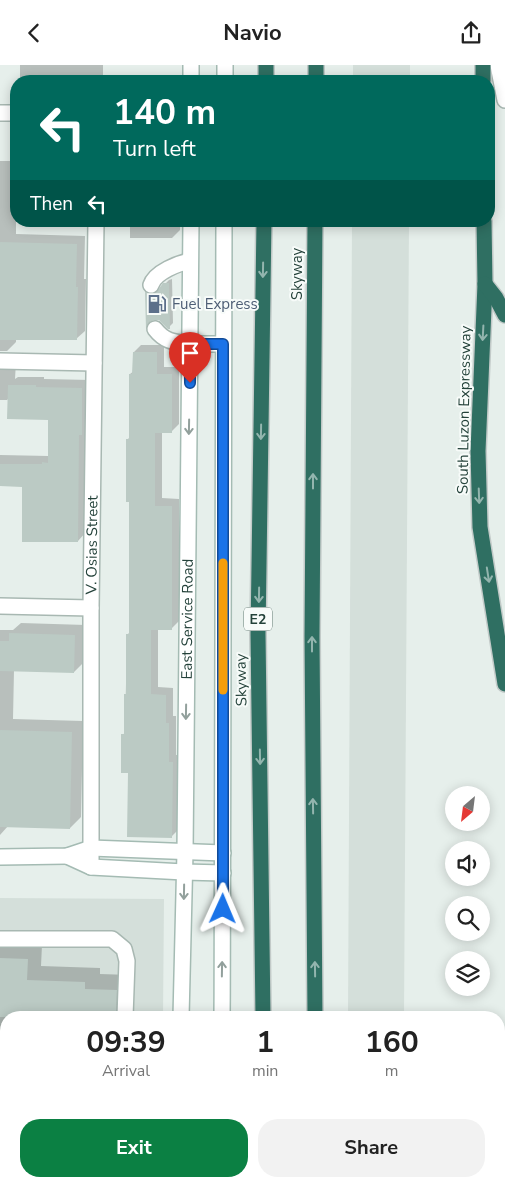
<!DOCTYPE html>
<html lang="en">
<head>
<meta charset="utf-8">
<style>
  body { margin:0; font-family:"Nunito Sans",sans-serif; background:#f2f2f2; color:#222; height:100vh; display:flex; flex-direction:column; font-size:19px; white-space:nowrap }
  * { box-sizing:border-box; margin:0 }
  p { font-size:16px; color:#767676 }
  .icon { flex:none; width:28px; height:28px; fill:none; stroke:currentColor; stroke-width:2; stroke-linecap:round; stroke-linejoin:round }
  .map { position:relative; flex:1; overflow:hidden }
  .panel { position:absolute; left:0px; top:946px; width:505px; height:176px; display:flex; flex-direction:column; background:#fff; border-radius:20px 20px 0 0; box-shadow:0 2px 12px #0003 }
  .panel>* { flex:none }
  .top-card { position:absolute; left:10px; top:10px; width:485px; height:152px; border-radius:20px; box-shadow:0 2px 12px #0003; background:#00695c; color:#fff; overflow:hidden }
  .needle { width:32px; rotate:208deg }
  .fabs { position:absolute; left:445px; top:721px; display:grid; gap:10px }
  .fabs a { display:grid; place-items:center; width:45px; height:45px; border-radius:50%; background:#fff; box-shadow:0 2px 12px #0003; font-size:25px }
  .pin { position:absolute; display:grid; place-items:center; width:42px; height:42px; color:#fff; margin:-51px -21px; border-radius:50% 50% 50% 0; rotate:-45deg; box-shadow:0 0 5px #0007 }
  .pin .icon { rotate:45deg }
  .me { position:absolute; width:55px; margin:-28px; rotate:1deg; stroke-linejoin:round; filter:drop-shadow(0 0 4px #0008) }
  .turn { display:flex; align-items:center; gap:18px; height:105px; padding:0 20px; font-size:22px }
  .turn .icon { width:65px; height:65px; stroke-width:2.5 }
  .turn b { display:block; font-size:35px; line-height:42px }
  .then { display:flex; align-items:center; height:48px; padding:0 20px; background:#0003; gap:10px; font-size:19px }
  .eta { display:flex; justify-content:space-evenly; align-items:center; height:85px; text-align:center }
  .eta b { font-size:30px; font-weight:700; line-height:35px }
  .action { display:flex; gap:10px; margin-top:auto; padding:10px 20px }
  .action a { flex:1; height:58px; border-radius:20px; background:#0b8043; color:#fff; font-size:20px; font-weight:700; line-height:58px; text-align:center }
  .action a+a { background:#f2f2f2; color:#222 }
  header { display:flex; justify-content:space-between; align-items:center; height:65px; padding:0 20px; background:#fff; font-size:22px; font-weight:700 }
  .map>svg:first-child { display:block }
</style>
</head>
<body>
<header><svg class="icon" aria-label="back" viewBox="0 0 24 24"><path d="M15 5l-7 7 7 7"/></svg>Navio<svg class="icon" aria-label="share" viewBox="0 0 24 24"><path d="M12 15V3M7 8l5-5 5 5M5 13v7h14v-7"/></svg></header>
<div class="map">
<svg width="505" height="1122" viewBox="0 0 505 1122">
  <rect width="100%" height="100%" fill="#e6efeb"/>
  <g fill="#d4dfda">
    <rect x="353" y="0" width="57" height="16"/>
    <polygon points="352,156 409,156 404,952 348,952"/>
    <polygon points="0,833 164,834 163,952 6,952 6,1116 162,1116 162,1122 0,1122"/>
    <rect x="347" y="1116" width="56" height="6"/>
  </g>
  <g fill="#0003">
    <rect x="20" y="0" width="83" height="16"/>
    <polygon points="0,96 11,96 10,137 16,137 16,169 85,171 84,214 86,214 85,266 76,274 16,274 16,277 7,286 0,286"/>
    <polygon points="130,156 180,156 180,165 172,173 130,173"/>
    <polygon points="172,214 173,258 169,262 159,254 151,255 147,261 146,228 151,223 156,226 160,224 169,215"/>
    <polygon points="141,280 164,280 164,302 179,302 179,359 171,367 162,367 162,433 179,434 179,556 171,564 158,564 158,622 173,623 173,651 176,651 176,690 180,690 179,764 171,772 129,706 123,670 125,667 127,570 130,567 130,435 127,375 130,372 130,309 134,306 134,287"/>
    <polygon points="0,291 16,297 15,314 18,312 44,312 44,314 91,315 86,467 78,476 23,420 0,420 0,390 49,391 49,354 9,333 7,335 0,335"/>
    <polygon points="21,558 86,560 85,596 74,607 14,605 13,654 83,656 81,752 70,763 8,761 0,770 0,565 13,565"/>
    <polygon points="0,879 42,880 41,901 100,903 100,909 131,910 118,952 6,952 6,1116 104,1116 104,1122 0,1122"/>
    <rect x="499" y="1043" width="6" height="62"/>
  </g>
  <g fill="#bbcac4">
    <polygon points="0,177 77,179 76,222 78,222 77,275 0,275"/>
    <polygon points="163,218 169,218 170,264 168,264 159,255 154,255 149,257 146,264 145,227 151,229 156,228"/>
    <polygon points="133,287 157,287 157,309 172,309 172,368 155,368 155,441 172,441 172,565 151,565 151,629 166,630 166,658 169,658 169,697 173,697 172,773 127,772 128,708 121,708 121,669 124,669 124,629 126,629 126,569 129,569 129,437 126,437 126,374 129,374 129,309 132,309"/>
    <polygon points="8,320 36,320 36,322 82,323 82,370 79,370 78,477 22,477 22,422 0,421 0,399 42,399 42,397 48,398 48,355 7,354"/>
    <polygon points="9,568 75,570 74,608 0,606 0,576 9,576"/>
    <polygon points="0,665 72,667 70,764 0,762"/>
    <polygon points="0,893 28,894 27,915 85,917 85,924 117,925 116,952 0,952"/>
  </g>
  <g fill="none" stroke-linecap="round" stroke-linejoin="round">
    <g stroke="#a8b8b2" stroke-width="18">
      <g id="lane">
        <polyline points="498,0 505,35"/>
        <path d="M151 220C155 207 179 198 190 196"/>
        <path d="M155 264C165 277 174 277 190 279"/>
        <polyline points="0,874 112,874 124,884 127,896 125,952"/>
        <polyline points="119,1122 119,1116"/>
      </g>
    </g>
    <g stroke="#a8b8b2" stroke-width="18">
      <g id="street">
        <polyline points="0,48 16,48"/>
        <polyline points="0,296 94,298"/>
        <polyline points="0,541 91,543"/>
        <path id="s1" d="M91 802V543L96 156"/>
      </g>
    </g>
    <g stroke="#a4bbb3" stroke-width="18">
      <g id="secondary">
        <polyline points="191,16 191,0"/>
        <polyline points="225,16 225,0"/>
        <polyline points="190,279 223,279"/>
        <polyline points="67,791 91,802 184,807 223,808"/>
        <polyline points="0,792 67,791 91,783 223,788"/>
        <path id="s2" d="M181 952 185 787 191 156"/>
        <path d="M222 952C224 687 222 422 224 156"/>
        <polyline points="177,1122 177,1116"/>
        <polyline points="220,1122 220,1116"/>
      </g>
    </g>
    <g stroke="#c2cac8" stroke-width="18">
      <g id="highway">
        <polyline points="483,0 483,16"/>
        <polyline points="266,16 266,0"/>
        <polyline points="316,16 316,0"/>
        <polyline points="315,156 312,572 315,952"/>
        <polyline points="484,156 485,219 478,386 480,462 505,619"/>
        <polyline points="485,219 496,233 505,250"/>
        <polyline points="263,952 258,569 264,156"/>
        <polyline points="265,1116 265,1122"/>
        <polyline points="317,1116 317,1122"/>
      </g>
    </g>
    <use href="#lane" stroke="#fff" stroke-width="15"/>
    <use href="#street" stroke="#fff" stroke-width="15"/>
    <use href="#secondary" stroke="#fff" stroke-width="15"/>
    <use href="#highway" stroke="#2f6f62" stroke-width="15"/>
  </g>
  <defs><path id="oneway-shaft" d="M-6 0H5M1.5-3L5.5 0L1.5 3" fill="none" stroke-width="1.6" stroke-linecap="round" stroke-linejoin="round" transform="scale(1.25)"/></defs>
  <g stroke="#93b5ae">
    <use href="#oneway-shaft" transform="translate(263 205) rotate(91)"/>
    <use href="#oneway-shaft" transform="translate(483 268) rotate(93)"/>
    <use href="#oneway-shaft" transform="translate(261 367) rotate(91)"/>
    <use href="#oneway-shaft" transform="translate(313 416) rotate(-90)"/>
    <use href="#oneway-shaft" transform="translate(479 431) rotate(88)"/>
    <use href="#oneway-shaft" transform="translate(488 510) rotate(81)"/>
    <use href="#oneway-shaft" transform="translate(259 530) rotate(91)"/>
    <use href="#oneway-shaft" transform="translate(312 579) rotate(-90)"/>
    <use href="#oneway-shaft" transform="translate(260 692) rotate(89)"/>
    <use href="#oneway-shaft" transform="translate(313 741) rotate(-91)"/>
    <use href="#oneway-shaft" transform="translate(315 904) rotate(-91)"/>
  </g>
  <g stroke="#92a09c">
    <use href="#oneway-shaft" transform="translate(189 362) rotate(91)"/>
    <use href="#oneway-shaft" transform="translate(186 647) rotate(91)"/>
    <use href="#oneway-shaft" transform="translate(184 827) rotate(91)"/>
    <use href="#oneway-shaft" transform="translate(222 904) rotate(-89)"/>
  </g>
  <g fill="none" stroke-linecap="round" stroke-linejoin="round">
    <g stroke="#114b97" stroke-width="12">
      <polyline id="route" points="190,318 190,279 223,279 223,844"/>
    </g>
    <use href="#route" stroke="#1a73e8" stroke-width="9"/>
    <polyline stroke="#f59e0b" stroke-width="9" points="223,498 223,625"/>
  </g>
  <defs>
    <g id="fuel-bare" transform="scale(1.5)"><path d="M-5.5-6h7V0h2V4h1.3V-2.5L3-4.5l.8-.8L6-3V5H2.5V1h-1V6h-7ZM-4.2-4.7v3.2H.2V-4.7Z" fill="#5c6f8a" stroke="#f7fbf9" stroke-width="2.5" paint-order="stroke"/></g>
  </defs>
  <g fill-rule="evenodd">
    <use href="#fuel-bare" x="157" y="239"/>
  </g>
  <g text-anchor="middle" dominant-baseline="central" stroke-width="4" stroke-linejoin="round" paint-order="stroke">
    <rect fill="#f7fbf9" stroke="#637a73" stroke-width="1" x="244" y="542.5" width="28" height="23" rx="4"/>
    <g font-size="14" font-weight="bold" fill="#24423a">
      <text x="258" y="554">E2</text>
    </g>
    <g font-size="15" fill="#24423a" stroke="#f7fbf9">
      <text transform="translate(297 209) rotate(-90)">Skyway</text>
      <text transform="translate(464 345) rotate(-89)">South Luzon Expressway</text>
      <text stroke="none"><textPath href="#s1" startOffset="322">V. Osias Street</textPath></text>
      <text stroke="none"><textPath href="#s2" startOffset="398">East Service Road</textPath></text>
      <text transform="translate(241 615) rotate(-91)">Skyway</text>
    </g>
    <g font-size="15" fill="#4e5e75" stroke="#f7fbf9" text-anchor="start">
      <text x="172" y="239">Fuel Express</text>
    </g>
  </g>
</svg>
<div class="fabs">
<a><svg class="needle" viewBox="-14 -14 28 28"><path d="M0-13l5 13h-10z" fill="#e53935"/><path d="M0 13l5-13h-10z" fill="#767676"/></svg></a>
<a><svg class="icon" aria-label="sound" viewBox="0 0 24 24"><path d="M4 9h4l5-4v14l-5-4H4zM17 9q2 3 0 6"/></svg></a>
<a><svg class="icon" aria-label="search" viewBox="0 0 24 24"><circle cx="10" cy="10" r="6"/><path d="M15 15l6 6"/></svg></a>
<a><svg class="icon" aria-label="layers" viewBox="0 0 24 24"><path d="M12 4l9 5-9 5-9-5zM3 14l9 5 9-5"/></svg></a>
</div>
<div class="pin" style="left:190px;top:318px;background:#d93025"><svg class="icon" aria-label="arrive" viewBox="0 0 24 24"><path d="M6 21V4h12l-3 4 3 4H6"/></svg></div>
<svg class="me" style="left:223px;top:844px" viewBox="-20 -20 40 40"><path d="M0-17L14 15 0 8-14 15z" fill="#1a73e8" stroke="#fff" stroke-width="4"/></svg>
<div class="top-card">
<div class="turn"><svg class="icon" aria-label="left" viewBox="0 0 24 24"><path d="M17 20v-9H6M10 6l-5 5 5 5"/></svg><div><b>140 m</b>Turn left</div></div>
<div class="then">Then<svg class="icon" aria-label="left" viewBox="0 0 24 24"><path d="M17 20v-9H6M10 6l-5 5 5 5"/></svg></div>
</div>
<section class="panel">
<div class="eta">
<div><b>09:39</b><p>Arrival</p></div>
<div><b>1</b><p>min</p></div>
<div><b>160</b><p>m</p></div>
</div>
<div class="action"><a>Exit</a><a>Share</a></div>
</section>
</div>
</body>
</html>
